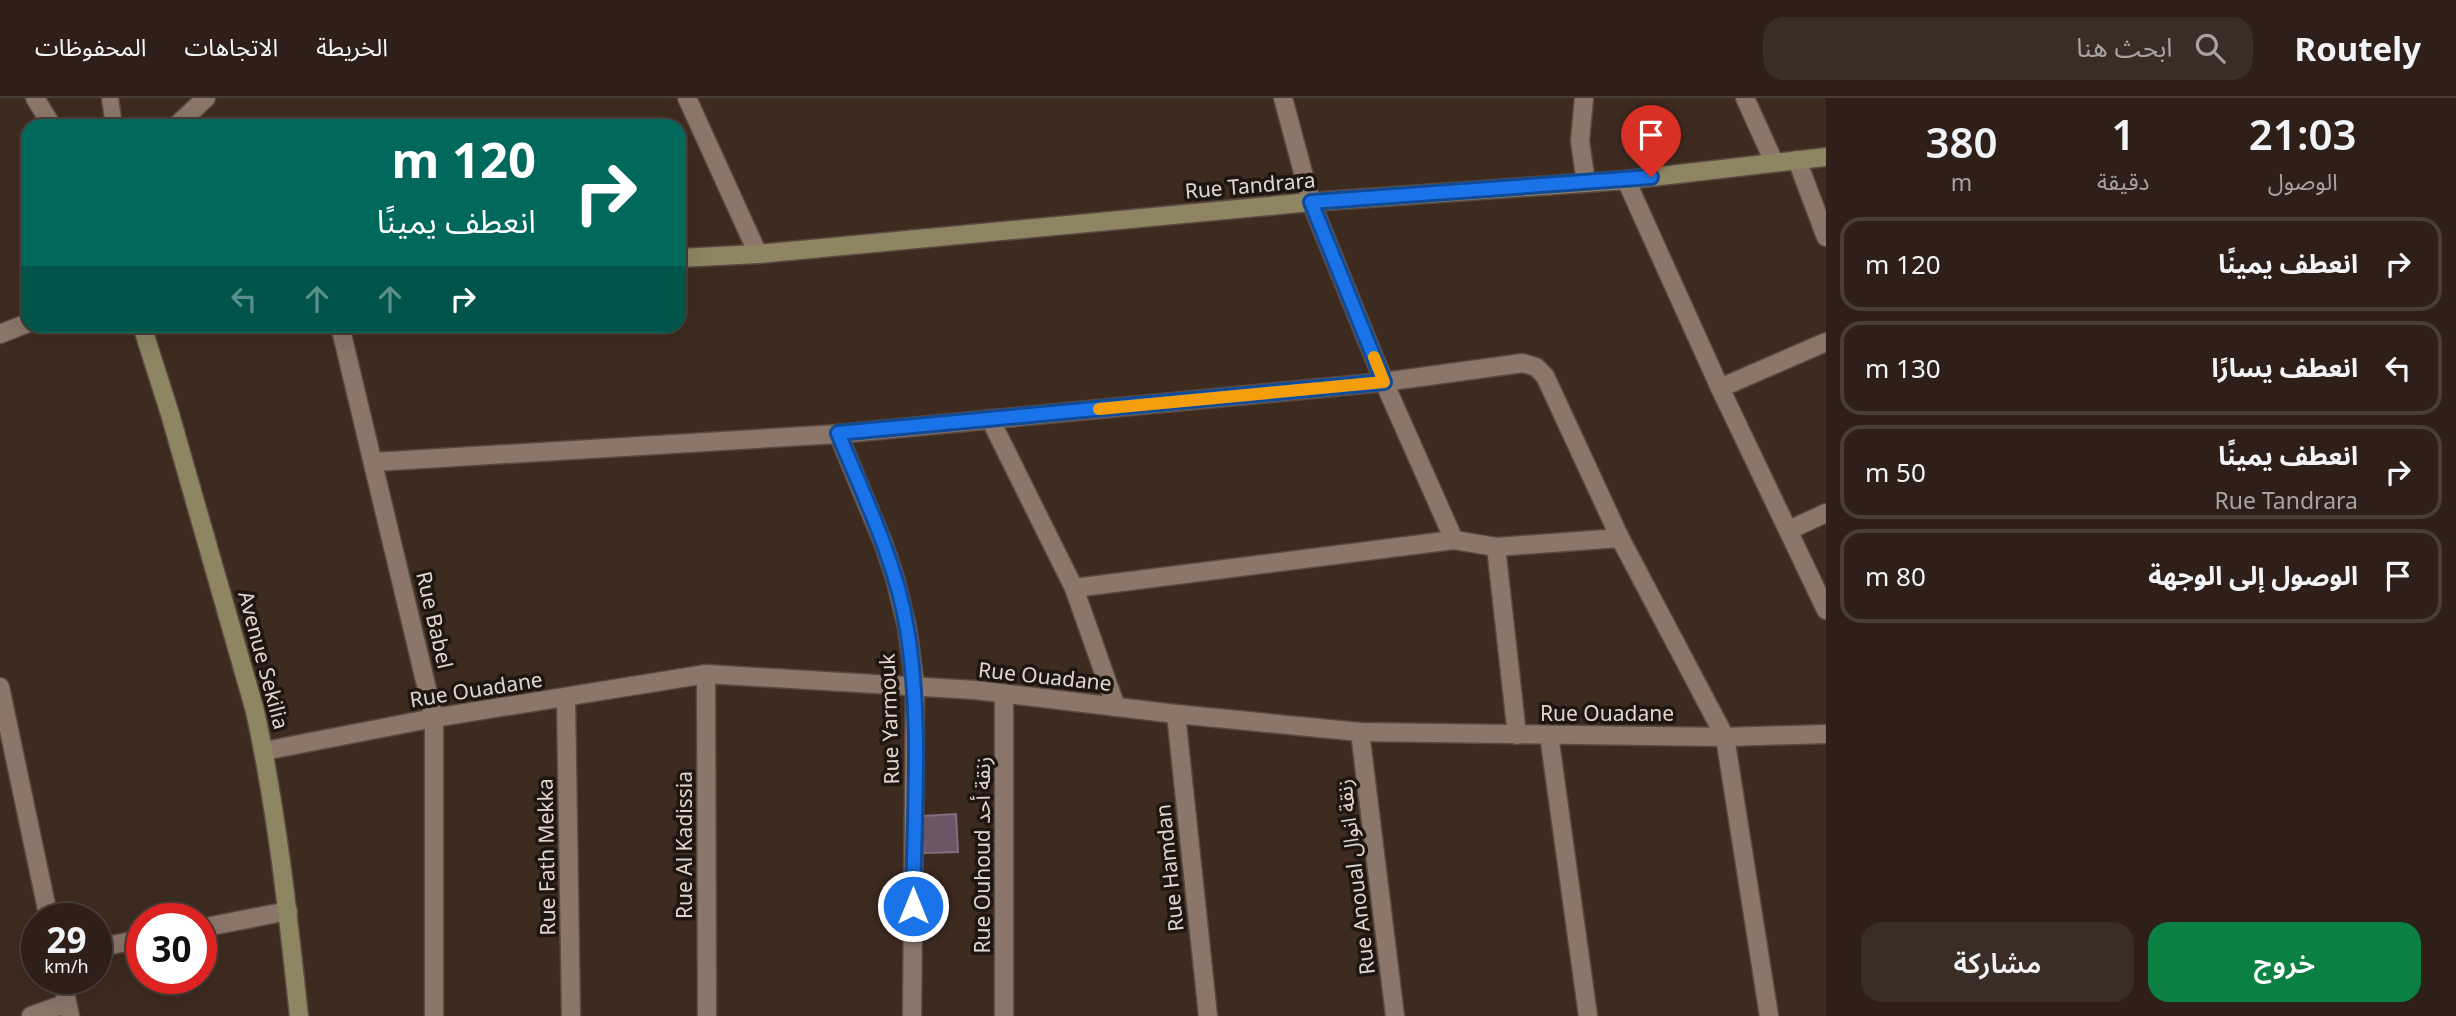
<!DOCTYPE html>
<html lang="ar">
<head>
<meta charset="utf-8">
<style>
  body { margin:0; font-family:"Noto Sans","Noto Sans Arabic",sans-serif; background:#3a2d25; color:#f1f3f6; direction:rtl; height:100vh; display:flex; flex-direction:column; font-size:26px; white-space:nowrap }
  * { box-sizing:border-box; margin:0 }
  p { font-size:23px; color:#a7a3a2 }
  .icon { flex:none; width:38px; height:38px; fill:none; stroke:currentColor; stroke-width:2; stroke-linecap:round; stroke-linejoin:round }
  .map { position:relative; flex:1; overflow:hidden; direction:ltr }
  .panel { display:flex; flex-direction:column; background:#2e2018; width:630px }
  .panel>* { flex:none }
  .hud { position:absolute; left:21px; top:21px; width:665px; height:214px; border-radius:21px; box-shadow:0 7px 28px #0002,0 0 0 2px #493e37; direction:rtl; background:#00695c; color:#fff; overflow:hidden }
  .speed { position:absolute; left:21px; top:805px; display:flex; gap:14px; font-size:35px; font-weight:700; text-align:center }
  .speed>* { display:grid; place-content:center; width:91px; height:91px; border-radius:50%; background:#2e2018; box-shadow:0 7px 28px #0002,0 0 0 2px #493e37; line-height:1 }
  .speed small { font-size:18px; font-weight:400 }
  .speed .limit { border:10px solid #d22; background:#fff; color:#111 }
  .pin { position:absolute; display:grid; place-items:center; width:60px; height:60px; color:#fff; margin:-72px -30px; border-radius:50% 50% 50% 0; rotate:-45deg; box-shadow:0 0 7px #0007 }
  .pin .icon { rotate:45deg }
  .me { position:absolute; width:77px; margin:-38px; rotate:0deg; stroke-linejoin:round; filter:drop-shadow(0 0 5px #0008) }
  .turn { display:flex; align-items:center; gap:24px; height:147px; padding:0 35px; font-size:32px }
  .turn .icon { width:91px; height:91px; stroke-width:2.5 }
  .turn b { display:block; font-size:49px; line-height:60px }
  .lanes { display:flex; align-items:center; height:66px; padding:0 35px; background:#0003; justify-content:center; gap:35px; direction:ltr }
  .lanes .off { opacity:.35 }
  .eta { display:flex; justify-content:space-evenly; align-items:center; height:119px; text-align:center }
  .eta b { font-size:42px; font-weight:600; line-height:49px }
  .button { display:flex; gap:14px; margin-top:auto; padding:14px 35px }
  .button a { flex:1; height:80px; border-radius:21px; background:#0b8043; color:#fff; font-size:28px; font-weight:600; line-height:80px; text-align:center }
  .button a+a { background:#3a2d25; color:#f1f3f6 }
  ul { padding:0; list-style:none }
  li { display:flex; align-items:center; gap:21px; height:94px; margin:0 14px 10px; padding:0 21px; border:4px solid #493e37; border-radius:21px }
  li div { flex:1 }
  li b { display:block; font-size:26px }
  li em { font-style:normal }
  header { display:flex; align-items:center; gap:42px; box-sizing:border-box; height:98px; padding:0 35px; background:#2e2018; border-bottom:2px solid #493e37 }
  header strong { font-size:33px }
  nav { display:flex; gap:38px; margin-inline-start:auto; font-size:24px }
  .search { width:490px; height:63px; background:#3a2d25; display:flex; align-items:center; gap:18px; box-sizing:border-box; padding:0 24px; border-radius:21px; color:#a7a3a2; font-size:26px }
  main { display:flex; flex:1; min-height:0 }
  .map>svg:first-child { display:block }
</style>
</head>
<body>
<header>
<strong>Routely</strong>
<div class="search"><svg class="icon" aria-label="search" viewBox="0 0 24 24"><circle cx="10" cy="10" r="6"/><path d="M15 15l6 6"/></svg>ابحث هنا</div>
<nav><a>الخريطة</a><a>الاتجاهات</a><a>المحفوظات</a></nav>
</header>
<main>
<section class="panel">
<div class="eta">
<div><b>21:03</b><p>الوصول</p></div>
<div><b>1</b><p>دقيقة</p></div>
<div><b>380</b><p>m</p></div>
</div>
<ul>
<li><svg class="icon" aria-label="right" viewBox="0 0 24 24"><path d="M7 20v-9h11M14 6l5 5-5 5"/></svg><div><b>انعطف يمينًا</b></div><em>120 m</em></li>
<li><svg class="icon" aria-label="left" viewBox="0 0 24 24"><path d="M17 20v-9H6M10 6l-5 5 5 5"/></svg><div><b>انعطف يسارًا</b></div><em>130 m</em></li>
<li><svg class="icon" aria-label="right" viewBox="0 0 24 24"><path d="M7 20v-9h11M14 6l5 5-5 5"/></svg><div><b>انعطف يمينًا</b><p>Rue Tandrara</p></div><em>50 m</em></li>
<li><svg class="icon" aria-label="arrive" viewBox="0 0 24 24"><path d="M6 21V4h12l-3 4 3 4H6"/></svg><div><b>الوصول إلى الوجهة</b></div><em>80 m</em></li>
</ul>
<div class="button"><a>خروج</a><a>مشاركة</a></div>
</section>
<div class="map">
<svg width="1826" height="918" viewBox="0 0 1826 918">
  <rect width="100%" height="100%" fill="#3e2b20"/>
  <polygon fill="#695666" stroke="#816e7e" stroke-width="2" points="956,716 958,754 924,755 922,718"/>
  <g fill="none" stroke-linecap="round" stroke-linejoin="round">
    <g stroke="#594940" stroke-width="19">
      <polyline id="service" points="110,0 114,28"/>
    </g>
    <g stroke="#594940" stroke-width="21">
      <g id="minor">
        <polyline points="35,0 52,28"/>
        <polyline points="687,0 758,156"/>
        <polyline points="1283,0 1311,104 1384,284 1454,442"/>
        <polyline points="1584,0 1580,43 1586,85"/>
        <polyline points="1745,0 1774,64"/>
        <polyline points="176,28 206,0"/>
        <polyline points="1797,62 1826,139"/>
        <polyline points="1626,82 1720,290 1826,512"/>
        <polyline points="340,228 434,620 434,918"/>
        <polyline points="1720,290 1826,244"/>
        <polyline points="990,321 1074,490 1116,609"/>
        <polyline points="838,336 884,447 895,480 907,529 915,588 912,918"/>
        <polyline points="374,364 838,336 1384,284 1523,265 1536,269 1545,278 1620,440 1725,639 1769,918"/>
        <polyline points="1789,432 1826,415"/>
        <polyline points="1496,449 1517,637"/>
        <polyline points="1074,490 1454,442 1496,449 1620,440"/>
        <polyline points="706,576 707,918"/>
        <polyline points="0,589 49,821"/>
        <polyline points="1004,596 1004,918"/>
        <polyline points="566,600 571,918"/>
        <polyline points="1176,616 1208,918"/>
        <polyline points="1360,634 1395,918"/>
        <polyline points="1549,637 1588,918"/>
        <polyline points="264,653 434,620 706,576 975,592 1176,616 1360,634 1725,639 1826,636"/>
        <polyline points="201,830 288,813"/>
        <polyline points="96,850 142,841"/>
        <polyline points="62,880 70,918"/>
        <polyline points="31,918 67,905"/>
      </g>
    </g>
    <g stroke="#594940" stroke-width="21">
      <polyline id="tertiary" points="0,236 28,225"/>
    </g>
    <g stroke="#594940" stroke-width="21">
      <g id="secondary">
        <polyline points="679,160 758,156 1311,104 1626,82 1826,59"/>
        <path d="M142 228 170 316 255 613C277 714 288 816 299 918"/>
      </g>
    </g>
    <use href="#service" stroke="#8c766a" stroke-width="16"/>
    <use href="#minor" stroke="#8c766a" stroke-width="18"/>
    <use href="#tertiary" stroke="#8c766a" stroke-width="18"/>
    <use href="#secondary" stroke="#8e8662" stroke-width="18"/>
  </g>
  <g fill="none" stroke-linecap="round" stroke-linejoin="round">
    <g stroke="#114b97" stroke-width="18">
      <path id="route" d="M913 808C914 717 922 621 907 531 896 463 864 399 838 335L1384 284 1311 104 1651 79"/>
    </g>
    <use href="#route" stroke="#1a73e8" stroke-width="12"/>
    <polyline stroke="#f59e0b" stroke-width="12" points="1099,311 1384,284 1374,259"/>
  </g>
  <g text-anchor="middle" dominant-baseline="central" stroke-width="7" stroke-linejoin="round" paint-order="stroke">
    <g font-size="21" fill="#e2d5ce" stroke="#1e1611">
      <text transform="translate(1250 87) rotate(-5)">Rue Tandrara</text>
      <text transform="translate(435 522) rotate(77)">Rue Babel</text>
      <text transform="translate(264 562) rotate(75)">Avenue Sekilia</text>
      <text transform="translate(1045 578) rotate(6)">Rue Ouadane</text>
      <text transform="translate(476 591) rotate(-9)">Rue Ouadane</text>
      <text x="1607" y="615">Rue Ouadane</text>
      <text transform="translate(889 621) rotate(-92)">Rue Yarmouk</text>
      <text transform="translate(684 747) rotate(-90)">Rue Al Kadissia</text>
      <text transform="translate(982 757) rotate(-90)">Rue Ouhoud زنقة أحد</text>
      <text transform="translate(546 759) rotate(-91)">Rue Fath Mekka</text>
      <text transform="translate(1169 770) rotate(-96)">Rue Hamdan</text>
      <text transform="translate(1355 779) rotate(-97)">Rue Anoual زنقة انوال</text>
    </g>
  </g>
</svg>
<div class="speed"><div>29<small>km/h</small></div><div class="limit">30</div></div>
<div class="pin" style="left:1651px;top:79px;background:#d93025"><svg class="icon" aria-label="arrive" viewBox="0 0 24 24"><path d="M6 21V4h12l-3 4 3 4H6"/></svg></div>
<svg class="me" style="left:913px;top:808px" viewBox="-20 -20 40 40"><circle r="17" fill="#1a73e8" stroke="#fff" stroke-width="3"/><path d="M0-11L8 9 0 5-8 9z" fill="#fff"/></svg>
<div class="hud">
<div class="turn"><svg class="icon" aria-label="right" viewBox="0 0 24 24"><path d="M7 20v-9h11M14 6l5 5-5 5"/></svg><div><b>120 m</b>انعطف يمينًا</div></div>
<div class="lanes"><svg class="icon off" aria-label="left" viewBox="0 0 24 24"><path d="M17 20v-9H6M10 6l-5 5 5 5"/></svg><svg class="icon off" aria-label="ahead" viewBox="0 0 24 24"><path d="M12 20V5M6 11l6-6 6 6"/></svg><svg class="icon off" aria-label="ahead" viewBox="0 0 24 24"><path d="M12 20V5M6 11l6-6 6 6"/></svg><svg class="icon" aria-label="right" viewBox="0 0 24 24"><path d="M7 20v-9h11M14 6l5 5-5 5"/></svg></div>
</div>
</div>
</main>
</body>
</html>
